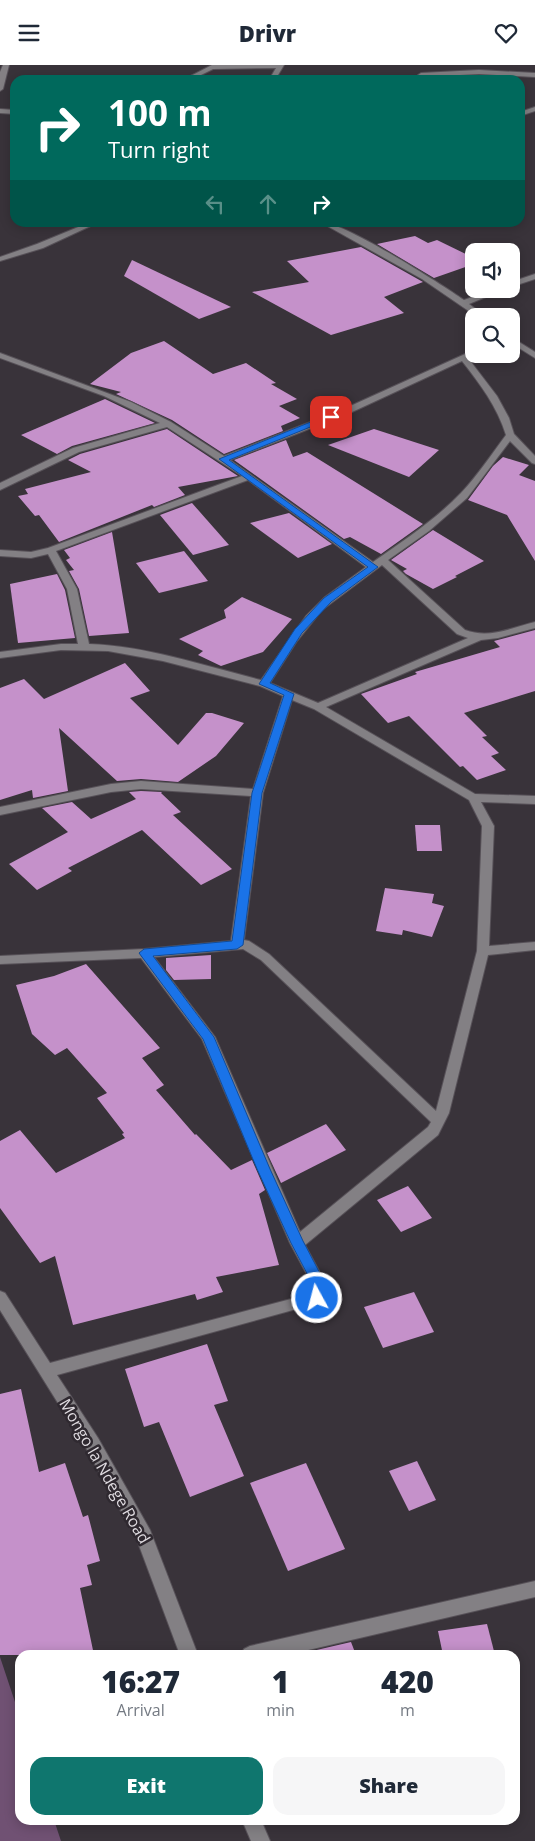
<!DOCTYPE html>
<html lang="en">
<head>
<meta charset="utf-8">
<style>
  body { margin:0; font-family:"Open Sans",sans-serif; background:#f6f6f7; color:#1f2937; height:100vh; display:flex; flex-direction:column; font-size:19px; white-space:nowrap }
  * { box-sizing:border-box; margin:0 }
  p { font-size:16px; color:#747a83 }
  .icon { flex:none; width:28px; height:28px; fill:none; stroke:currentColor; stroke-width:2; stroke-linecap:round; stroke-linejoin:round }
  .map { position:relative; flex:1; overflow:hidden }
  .sheet { position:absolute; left:15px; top:1585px; width:505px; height:175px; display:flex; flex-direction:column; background:#fff; border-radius:15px; box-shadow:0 2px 12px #0003 }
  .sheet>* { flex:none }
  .top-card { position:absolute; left:10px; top:10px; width:515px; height:152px; border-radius:15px; box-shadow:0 2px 12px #0003; background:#00695c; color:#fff; overflow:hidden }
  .buttons { position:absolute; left:465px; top:178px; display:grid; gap:10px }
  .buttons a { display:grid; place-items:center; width:55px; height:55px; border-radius:10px; background:#fff; box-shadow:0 2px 12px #0003; font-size:25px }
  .pin { position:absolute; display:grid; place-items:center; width:42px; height:42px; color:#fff; margin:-21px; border-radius:10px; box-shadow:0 2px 8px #0006 }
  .me { position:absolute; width:55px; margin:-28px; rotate:353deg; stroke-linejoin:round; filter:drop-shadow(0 0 4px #0008) }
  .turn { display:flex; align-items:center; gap:18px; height:105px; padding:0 15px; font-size:22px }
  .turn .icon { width:65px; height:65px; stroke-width:2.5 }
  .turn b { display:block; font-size:35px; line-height:42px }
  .lanes { display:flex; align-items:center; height:48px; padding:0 15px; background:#0003; justify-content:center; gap:25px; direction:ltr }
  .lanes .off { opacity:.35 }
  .eta { display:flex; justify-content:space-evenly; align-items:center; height:85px; text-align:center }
  .eta b { font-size:30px; font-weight:800; line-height:35px }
  .action { display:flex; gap:10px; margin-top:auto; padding:10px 15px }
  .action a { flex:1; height:58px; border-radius:15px; background:#0f766e; color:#fff; font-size:20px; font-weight:800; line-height:58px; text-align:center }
  .action a+a { background:#f6f6f7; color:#1f2937 }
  header { display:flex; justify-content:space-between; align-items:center; height:65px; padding:0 15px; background:#fff; font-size:22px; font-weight:800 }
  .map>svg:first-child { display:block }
</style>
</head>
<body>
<header><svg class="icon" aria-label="menu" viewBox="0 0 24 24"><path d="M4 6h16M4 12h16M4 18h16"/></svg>Drivr<svg class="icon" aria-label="heart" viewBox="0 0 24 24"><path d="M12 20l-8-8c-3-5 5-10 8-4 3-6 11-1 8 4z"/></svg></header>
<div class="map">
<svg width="535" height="1776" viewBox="0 0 535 1776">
  <rect width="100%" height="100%" fill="#39333a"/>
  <polygon fill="#705173" points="0,1592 20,1652 20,1755 54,1755 61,1776 0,1776"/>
  <g fill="#c591ca">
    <polygon points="415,171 428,178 437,175 474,193 474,199 434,213 377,179"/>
    <polygon points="361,182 423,217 384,232 404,248 331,270 252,227 309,217 287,196"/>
    <polygon points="132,195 231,242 199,254 124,211"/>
    <polygon points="164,276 213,309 246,298 276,318 271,319 297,334 279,341 300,353 281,361 283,366 224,389 172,355 116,329 121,327 90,319 131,288"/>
    <polygon points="105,334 155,358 72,381 57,389 21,370"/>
    <polygon points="167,364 238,411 178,422 185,430 154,442 152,440 59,477 39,450 35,451 18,431 28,429 25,424 91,407 68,395 80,389"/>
    <polygon points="374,364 439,385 409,412 328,380"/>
    <polygon points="286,375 293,392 307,387 423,459 381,489 350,472 344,474 234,395"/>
    <polygon points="503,392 529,400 519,410 535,416 535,496 507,450 468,435 493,401"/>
    <polygon points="192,438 229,480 193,490 160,450"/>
    <polygon points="289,448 332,479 298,493 250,458"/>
    <polygon points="433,465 484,496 455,511 457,512 433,524 406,509 403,506 407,504 391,495"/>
    <polygon points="112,467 129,568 89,571 79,524 69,506 74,505 66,495 70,493 64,485"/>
    <polygon points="184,486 208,516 159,528 136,498"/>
    <polygon points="57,509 65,525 75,573 18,578 10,519"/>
    <polygon points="242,532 292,554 263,587 221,601 198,590 203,586 179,574 226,553 224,545"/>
    <polygon points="535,565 535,626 464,648 487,671 482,672 499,688 491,691 506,705 477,715 463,701 460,702 409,651 388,658 361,629 417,609 415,607 500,582 494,576"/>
    <polygon points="125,598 150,626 130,633 178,680 206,648 212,648 244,658 216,691 178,717 141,714 117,716 59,663 68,726 33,733 32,725 0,735 0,623 24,614 44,634"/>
    <polygon points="141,726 162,727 161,728 181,747 173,750 232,804 201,820 142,765 68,803 72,806 37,825 9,799 68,767 42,743 72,737 91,754 136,734 129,727"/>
    <polygon points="415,760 440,760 442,786 417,786"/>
    <polygon points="385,823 434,829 432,838 444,841 432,872 403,865 402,870 376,866"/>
    <polygon points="211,890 211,914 174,915 166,905 166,893"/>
    <polygon points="86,899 160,983 142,993 164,1020 156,1025 195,1070 196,1069 231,1105 252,1095 265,1125 259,1129 279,1200 216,1212 223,1227 197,1235 195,1229 73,1260 55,1191 40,1198 0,1143 0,1076 20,1065 56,1108 125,1073 122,1069 124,1068 97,1033 107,1028 67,983 55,990 32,969 16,920 54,911"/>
    <polygon points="326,1059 346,1085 281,1118 267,1088"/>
    <polygon points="408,1121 432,1153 401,1167 377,1135"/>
    <polygon points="414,1227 434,1267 383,1283 364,1242"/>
    <polygon points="207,1279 228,1336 214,1340 244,1411 190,1432 159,1357 144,1362 125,1304"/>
    <polygon points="21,1324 39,1407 65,1398 83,1452 88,1450 100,1496 87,1500 92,1520 80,1523 94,1590 0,1590 0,1329"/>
    <polygon points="417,1396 436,1435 409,1446 389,1406"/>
    <polygon points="306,1398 345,1484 288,1506 250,1418"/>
    <polygon points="487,1559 495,1590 443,1590 438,1566"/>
    <polygon points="351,1577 356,1590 295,1590"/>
  </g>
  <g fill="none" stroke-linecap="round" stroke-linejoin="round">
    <g stroke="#575158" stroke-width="2">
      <g id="minor">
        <polygon points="3,0 9,0 3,24 0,26 0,7"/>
        <polygon points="212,0 284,0 275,15 269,15 276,3 213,4 191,15 183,15"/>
        <polygon points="479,5 535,8 535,12 479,9 421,12 418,10 421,8"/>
        <polygon points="535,42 535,46 520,51 520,47"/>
        <polygon points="0,44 15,45 15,49 0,48"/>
        <polygon points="88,158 97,158 43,183 0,196 0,192 37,179"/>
        <path d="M322 158C342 155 442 220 464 235L494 224H505L469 239 485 251H476L422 214Z"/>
        <polygon points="535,209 535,214 511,222 511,217"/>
        <polygon points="511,272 535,287 535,293 511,278"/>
        <path d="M474 285V289H477L468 293 497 331 509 353 514 369 535 391V399L532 398 510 376 467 433 429 466 388 495 465 565C489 574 511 563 535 557V563L498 573 481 575 326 642 475 729 535 731V739L481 737 494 761 489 881 535 877V885L488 890 449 1048 438 1070 305 1180 325 1217 322 1237 57 1310 98 1373 150 1465 198 1590H180L137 1475 86 1383 0 1245V1226L5 1228 50 1298 310 1229 311 1217 290 1178 202 974 141 893 0 899V891L144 884 231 876 251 731 141 724 111 727 0 750V742L111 719 141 716 253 724 283 631 260 621 163 596 108 586 61 585 0 593V587L61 579H78L67 524 48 489 31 493 0 491V485L31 487 48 483 242 411 167 362 79 387 0 425V418L73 383 160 358 104 331 0 293V288L131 337 171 357 224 391 346 343ZM462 296C480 319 497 341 506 370 491 390 478 410 461 428 435 455 403 476 373 497L230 395 352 347ZM248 415 366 502 325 532 306 551 261 615C205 601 147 581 89 579L77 524 56 486ZM382 500 457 569 468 573 318 638 270 618 297 576 322 545ZM292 635 314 644 469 735 482 761 477 886 436 1046 269 889 249 876 244 875 263 728ZM243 884 261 895 431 1057 428 1062 300 1167 215 972 154 892Z"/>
        <polygon points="535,1516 535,1532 287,1590 241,1590 244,1584 250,1581"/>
        <polygon points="242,1755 261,1755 270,1776 251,1776"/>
      </g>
    </g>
    <use href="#minor" fill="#838084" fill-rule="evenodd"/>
  </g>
  <polygon fill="#1a73e8" stroke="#114b97" points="328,350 335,352 229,395 378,502 331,537 302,568 270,618 294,629 262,728 243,880 237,884 153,891 214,972 270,1104 303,1176 325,1218 322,1237 317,1239 312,1237 310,1233 312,1218 291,1178 257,1104 203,974 139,888 144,884 232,876 252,728 284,630 259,619 295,564 324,533 368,502 219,394"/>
  <g text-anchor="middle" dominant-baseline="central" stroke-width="5" stroke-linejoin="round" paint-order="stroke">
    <g font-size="16" fill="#dfdbe0" stroke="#2f2930">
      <text transform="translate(105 1406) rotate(60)">Mongo la Ndege Road</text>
    </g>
  </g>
</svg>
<div class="buttons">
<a><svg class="icon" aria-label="sound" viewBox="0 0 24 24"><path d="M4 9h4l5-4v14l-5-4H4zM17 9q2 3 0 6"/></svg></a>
<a><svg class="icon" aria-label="search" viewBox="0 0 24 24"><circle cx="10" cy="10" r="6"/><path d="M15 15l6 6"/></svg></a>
</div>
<div class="pin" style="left:331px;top:352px;background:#d93025"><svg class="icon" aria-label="arrive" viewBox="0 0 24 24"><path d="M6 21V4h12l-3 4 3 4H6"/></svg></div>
<svg class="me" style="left:317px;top:1233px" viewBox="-20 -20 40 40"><circle r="17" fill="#1a73e8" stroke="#fff" stroke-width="3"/><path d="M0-11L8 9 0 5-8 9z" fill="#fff"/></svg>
<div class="top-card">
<div class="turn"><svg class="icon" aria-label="right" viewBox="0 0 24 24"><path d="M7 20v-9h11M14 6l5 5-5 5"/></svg><div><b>100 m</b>Turn right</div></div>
<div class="lanes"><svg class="icon off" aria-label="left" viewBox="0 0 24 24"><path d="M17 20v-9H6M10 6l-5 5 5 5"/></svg><svg class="icon off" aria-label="ahead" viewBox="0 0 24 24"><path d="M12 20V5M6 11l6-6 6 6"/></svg><svg class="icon" aria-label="right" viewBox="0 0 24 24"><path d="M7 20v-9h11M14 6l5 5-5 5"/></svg></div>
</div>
<section class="sheet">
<div class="eta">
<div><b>16:27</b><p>Arrival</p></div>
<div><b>1</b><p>min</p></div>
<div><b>420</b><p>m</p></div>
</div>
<div class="action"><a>Exit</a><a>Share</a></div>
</section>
</div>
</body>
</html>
